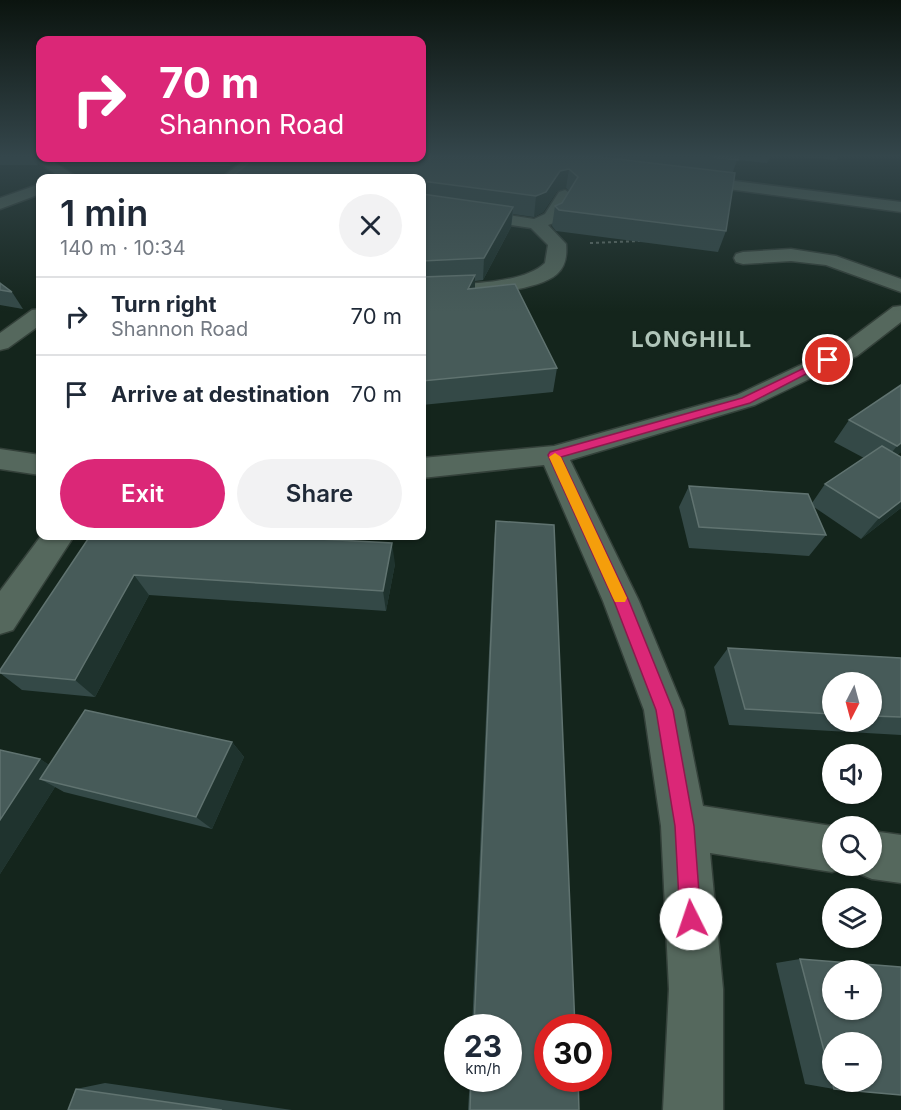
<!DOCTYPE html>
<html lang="en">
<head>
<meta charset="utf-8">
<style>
  body { margin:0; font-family:Inter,sans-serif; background:#f2f2f3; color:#1f2937; height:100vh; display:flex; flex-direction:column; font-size:22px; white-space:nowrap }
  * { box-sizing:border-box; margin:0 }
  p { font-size:20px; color:#747a83 }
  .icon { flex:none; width:33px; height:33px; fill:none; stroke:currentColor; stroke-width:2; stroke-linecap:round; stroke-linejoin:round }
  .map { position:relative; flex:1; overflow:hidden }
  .details { position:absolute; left:36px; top:174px; width:390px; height:366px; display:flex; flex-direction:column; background:#fff; border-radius:12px; box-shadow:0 2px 4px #0004 }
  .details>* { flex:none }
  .hud { position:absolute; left:36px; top:36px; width:390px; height:126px; border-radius:12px; box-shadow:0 2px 4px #0004; background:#db2777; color:#fff; overflow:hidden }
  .needle { width:39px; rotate:186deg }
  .buttons { position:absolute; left:822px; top:672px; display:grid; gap:12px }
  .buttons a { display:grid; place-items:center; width:60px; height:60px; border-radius:50%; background:#fff; box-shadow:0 2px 4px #0004; font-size:30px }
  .speed { position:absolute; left:444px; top:1014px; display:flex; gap:12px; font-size:30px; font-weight:700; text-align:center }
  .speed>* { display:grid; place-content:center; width:78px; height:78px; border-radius:50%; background:#fff; box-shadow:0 2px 4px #0004; line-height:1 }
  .speed small { font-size:15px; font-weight:400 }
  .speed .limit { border:9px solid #d22; background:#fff; color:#111 }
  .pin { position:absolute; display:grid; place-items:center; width:51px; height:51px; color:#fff; margin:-26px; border:3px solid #fff; border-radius:50%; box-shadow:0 2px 6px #0007 }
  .me { position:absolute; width:66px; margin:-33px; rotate:356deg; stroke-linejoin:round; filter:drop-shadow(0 0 4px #0008) }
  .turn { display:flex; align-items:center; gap:21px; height:126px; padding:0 24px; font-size:27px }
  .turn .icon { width:78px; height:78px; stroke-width:2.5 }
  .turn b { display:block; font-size:42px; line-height:51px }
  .round { display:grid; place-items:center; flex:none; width:63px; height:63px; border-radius:32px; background:#f2f2f3 }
  .overview { display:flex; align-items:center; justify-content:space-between; height:102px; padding:0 24px }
  h1 { font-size:36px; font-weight:600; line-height:45px }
  .primary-button { display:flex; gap:12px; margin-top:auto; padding:12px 24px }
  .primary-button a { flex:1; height:69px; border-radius:36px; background:#db2777; color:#fff; font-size:24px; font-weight:600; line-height:69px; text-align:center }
  .primary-button a+a { background:#f2f2f3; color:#1f2937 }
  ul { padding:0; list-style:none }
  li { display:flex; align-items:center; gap:18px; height:78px; padding:0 24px; border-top:2px solid #e0e1e3 }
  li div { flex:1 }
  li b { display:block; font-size:22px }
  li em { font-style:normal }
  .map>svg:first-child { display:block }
</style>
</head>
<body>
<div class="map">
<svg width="901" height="1110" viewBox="0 0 901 1110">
  <rect width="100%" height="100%" fill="#14251c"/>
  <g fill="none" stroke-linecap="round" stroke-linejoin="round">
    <g stroke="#34413a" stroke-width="3">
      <g id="minor">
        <polygon points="31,157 48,158 78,178 61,178"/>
        <polygon points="247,158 262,158 237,178 221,178"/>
        <polygon points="688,175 901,202 901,212 683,183 680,180 683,177"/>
        <polygon points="40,184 40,194 0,209 0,198"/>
        <path d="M565 190 573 195 557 222 548 225 566 244C567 255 566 266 557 274 535 294 452 297 422 297V285C454 284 521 286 545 263L548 245 531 228 422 212V202L534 219 545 214 559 192Z"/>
        <polygon points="791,249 836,256 901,279 901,292 826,265 791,261 743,264 736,262 734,258 736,254 743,252"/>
        <polygon points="901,306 901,322 857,356 755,405 570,460 639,601 684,710 703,806 832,826 834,826 832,826 832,866 849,866 832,872 710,853 723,989 723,1110 663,1110 669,989 661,826 644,710 603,601 544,465 422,478 422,458 554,446 737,395 841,346 893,307"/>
        <polygon points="40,309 40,325 8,348 0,350 0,333 32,310"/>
        <polygon points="0,449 40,455 40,475 0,469"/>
        <polygon points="41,536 74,536 13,630 0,634 0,591"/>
        <polygon points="872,831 901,835 901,883 872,879 855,872 853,866 872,866"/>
      </g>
    </g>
    <polyline stroke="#65736b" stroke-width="2" stroke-dasharray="3 3" stroke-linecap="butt" points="590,243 640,241"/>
    <use href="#minor" fill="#55685d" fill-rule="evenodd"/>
  </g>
  <g fill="#344947" fill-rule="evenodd">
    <polygon points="0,157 34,157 38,165 0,165"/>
    <polygon points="617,157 770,157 767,163 737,160 733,172 726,231 718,252 556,231 552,226 555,206 562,203 569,191 566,188 557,191 543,212 534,217 513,214 511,227 483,280 475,281 475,288 557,368 553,392 422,405 422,178 617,158"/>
    <polygon points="804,157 839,157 837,160"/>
    <polygon points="51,158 245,158 230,166 63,165"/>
    <polygon points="0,283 12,292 23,309 0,305"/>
    <polygon points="901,385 901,452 897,455 901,508 861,539 814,507 826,535 809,556 689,548 679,507 689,486 812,503 825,484 864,458 834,442 849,420"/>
    <polygon points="496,521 579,1110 468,1110 470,1078 508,1078 508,1028 472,1028 494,542"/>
    <polygon points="90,536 395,564 386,611 149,595 95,697 22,690 0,673 0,670"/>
    <path d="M728 648 901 658V735L729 725 714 667ZM832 682H872V722H832Z"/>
    <polygon points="232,742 244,757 212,829 64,792 55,787 0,874 0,750 40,759 49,765"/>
    <polygon points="800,959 834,1089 805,1084 776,963"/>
    <polygon points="105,1083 292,1110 68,1110 76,1089"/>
  </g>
  <g fill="#1f332e">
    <polygon points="228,158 245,158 230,166"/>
    <polygon points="569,169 566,188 557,191 543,212 534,217 536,196 560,171"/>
    <polygon points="513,207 511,227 483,280 484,258"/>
    <polygon points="475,275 475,297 468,289"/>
    <polygon points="901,443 901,452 880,467 897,446"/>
    <polygon points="901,501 901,508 861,539 879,518"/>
    <polygon points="392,543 395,564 386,611 383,591"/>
    <polygon points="134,575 149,595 95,697 75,680"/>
    <polygon points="232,742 244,757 212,829 196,817"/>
    <polygon points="40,759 63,774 40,779 55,787 0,874 0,820"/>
  </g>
  <g fill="#475b59" stroke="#607370" stroke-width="1.5" fill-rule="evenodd">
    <polygon points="422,157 600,157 735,173 726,231 559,210 555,206 562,203 578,177 569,169 560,171 546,192 536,196 422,181 422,178 230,178 255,158 422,158"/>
    <polygon points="712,157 738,157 738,160"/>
    <polygon points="422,194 513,207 484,258 422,261"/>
    <polygon points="475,275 468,289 515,284 557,368 422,381 422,277"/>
    <polygon points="0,283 12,292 0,290"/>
    <polygon points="901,385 901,443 897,446 849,420"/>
    <polygon points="882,446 901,457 901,501 879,518 825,484"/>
    <polygon points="689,486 808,494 826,535 699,527"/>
    <polygon points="496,521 554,525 575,1028 548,1028 548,1078 578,1078 579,1110 470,1110 471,1078 508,1078 508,1028 474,1028"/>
    <polygon points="90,536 265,536 392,543 383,591 134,575 75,680 0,673 0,670"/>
    <polygon points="728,648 901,658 901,717 872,716 872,682 832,682 832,714 745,709"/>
    <polygon points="85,710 232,742 196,817 40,779"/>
    <polygon points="0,750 40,759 0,820"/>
    <path d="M800 959 901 967V1095L834 1089ZM832 970H872V1010H832ZM832 1042H872V1082H832Z"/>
    <polygon points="76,1089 222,1110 68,1110"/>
  </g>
  <linearGradient id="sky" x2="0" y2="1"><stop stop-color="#0b140f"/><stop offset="0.5" stop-color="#34464b"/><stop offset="1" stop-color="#34464b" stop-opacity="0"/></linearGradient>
  <rect width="901" height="312" fill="url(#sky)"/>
  <polygon fill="#db2777" stroke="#8e194d" stroke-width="1.5" points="825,358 833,360 750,403 561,457 629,601 673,710 694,826 701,919 698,927 691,930 683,927 680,919 675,826 656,710 614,601 548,455 550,452 742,398"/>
  <polygon fill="#f59e0b" points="555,453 561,457 627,598 625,602 615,602 613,598 549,457"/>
  <g text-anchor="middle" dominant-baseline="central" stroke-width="4.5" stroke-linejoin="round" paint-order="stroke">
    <g font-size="22" font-weight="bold" letter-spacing="1.5" fill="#b0c5b9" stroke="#14251c">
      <text x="692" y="339">LONGHILL</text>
    </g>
  </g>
</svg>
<div class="buttons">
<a><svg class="needle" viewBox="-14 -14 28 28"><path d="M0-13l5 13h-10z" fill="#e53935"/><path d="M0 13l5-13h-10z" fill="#747a83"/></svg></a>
<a><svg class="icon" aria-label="sound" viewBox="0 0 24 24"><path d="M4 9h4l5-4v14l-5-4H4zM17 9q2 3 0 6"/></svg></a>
<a><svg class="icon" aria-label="search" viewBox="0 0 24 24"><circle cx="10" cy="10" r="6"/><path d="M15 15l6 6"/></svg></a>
<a><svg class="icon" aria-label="layers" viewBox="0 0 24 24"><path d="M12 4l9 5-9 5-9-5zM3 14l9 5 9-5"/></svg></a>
<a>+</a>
<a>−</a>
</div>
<div class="speed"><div>23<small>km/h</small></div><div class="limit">30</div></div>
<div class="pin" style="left:828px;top:360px;background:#d93025"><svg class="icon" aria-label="arrive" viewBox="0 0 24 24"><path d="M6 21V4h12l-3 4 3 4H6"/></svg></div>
<svg class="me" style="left:691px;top:919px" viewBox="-20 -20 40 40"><circle r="19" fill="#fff"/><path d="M0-13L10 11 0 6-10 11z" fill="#db2777"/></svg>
<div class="hud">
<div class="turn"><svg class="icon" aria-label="right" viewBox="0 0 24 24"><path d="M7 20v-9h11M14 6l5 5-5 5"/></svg><div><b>70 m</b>Shannon Road</div></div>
</div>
<section class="details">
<div class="overview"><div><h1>1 min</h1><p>140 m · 10:34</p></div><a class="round"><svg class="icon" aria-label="close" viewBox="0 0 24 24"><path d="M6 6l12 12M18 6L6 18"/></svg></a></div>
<ul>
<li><svg class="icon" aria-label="right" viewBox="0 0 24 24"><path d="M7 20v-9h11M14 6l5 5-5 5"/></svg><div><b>Turn right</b><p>Shannon Road</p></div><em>70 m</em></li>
<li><svg class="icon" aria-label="arrive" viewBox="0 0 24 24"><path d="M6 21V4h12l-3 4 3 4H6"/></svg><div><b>Arrive at destination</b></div><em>70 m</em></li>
</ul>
<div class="primary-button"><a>Exit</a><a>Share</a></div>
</section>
</div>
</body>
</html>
